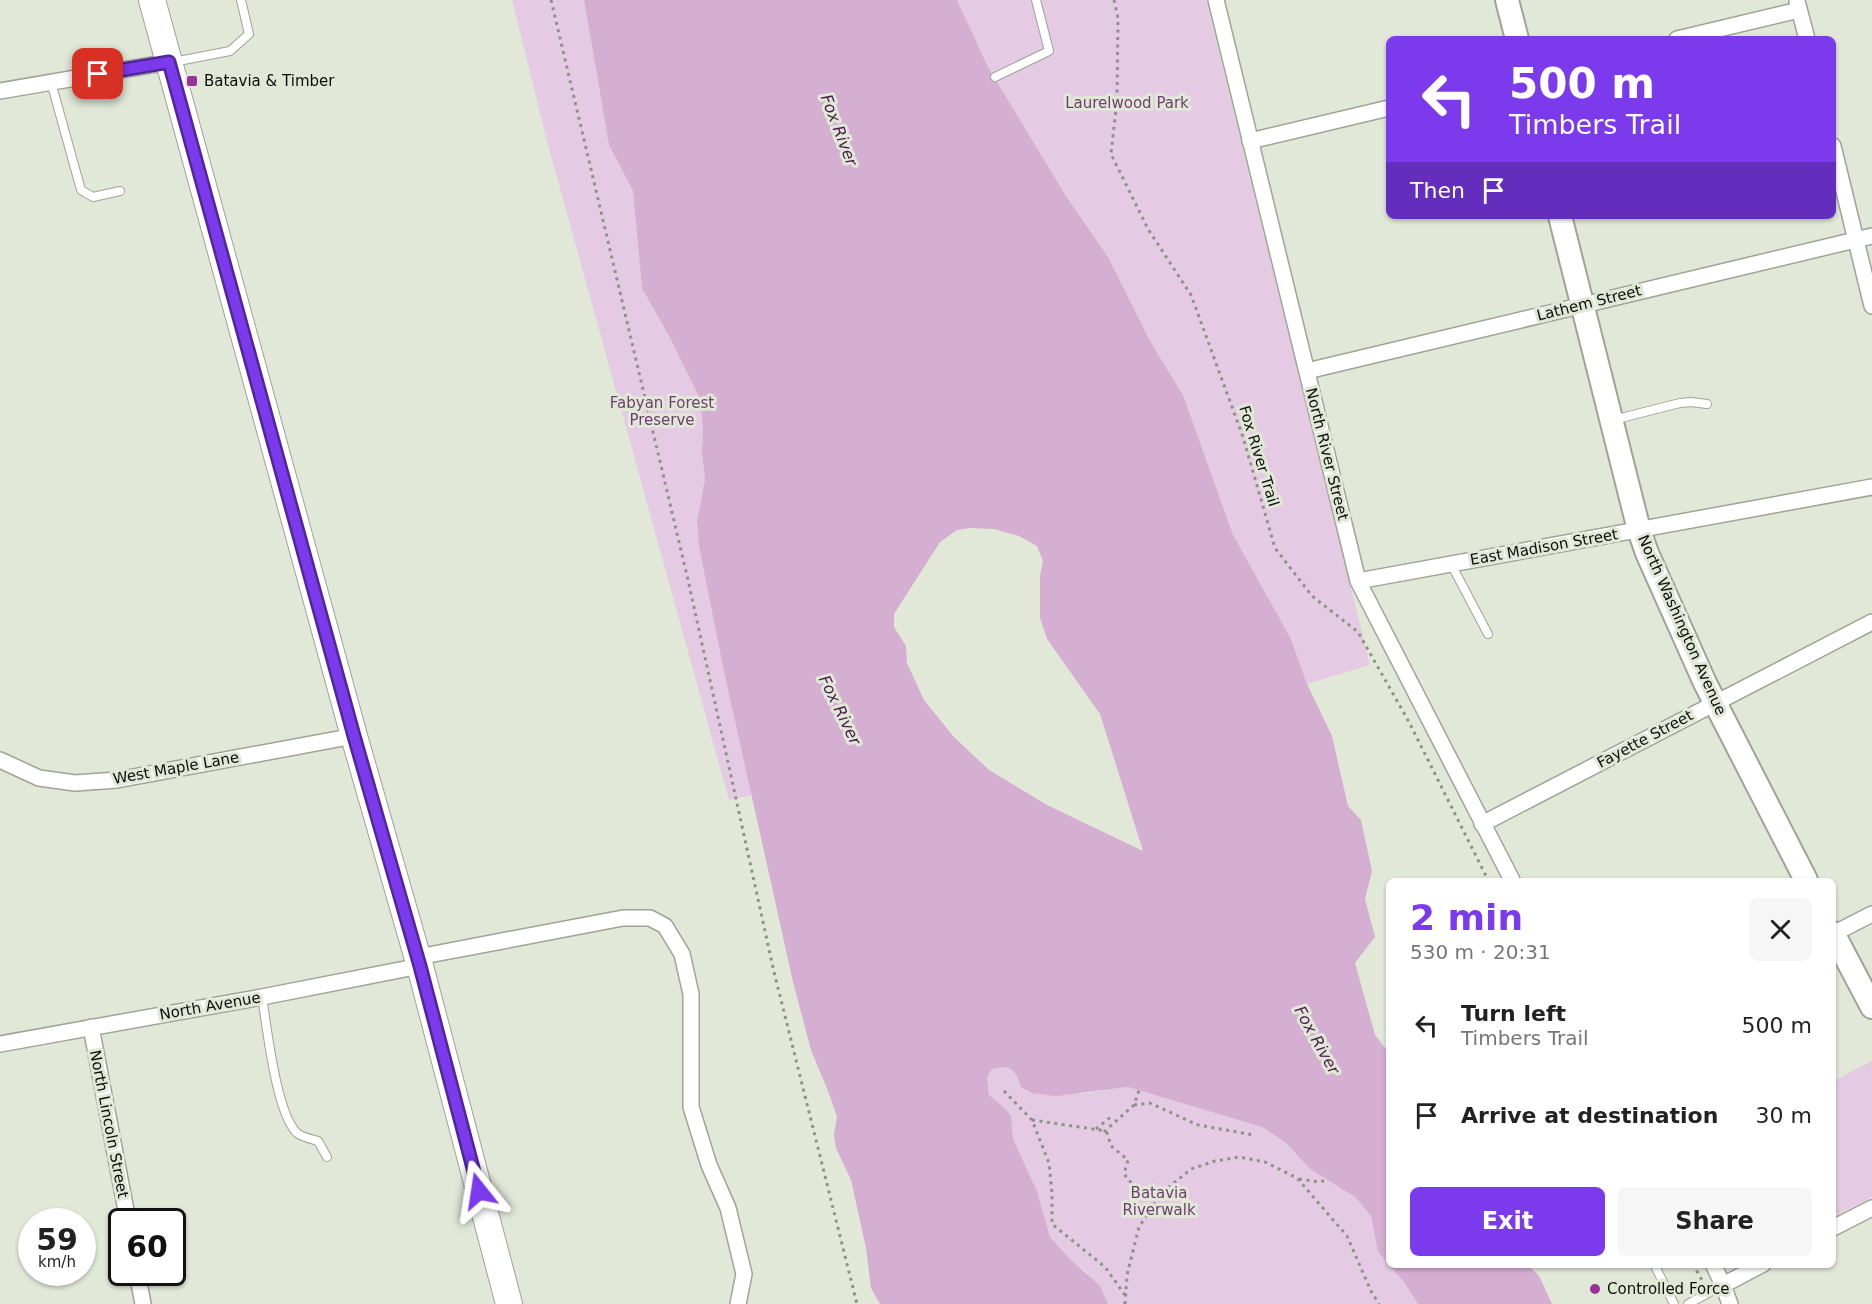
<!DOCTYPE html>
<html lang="en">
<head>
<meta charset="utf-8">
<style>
  body { margin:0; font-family:"DejaVu Sans",sans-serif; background:#f6f6f6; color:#222; height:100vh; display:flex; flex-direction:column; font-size:22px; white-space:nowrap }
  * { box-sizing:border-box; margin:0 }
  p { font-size:20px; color:#767676 }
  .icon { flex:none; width:33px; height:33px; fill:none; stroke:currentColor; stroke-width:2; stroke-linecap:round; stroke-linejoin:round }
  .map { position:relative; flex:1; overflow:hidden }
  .drawer { position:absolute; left:1386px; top:878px; width:450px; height:390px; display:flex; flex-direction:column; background:#fff; border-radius:9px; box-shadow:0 2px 4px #0004 }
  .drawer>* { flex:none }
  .banner { position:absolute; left:1386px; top:36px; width:450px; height:183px; border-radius:9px; box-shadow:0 2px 4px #0004; background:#7c3aed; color:#fff; overflow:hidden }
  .speed { position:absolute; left:18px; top:1208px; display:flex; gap:12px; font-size:30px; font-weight:700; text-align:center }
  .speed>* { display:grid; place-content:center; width:78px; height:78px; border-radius:50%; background:#fff; box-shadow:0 2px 4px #0004; line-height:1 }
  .speed small { font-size:15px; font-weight:400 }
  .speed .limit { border:3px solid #111; border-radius:9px; background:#fff; color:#111 }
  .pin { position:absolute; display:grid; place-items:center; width:51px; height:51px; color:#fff; margin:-26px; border-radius:12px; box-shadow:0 3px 9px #0006 }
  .me { position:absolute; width:66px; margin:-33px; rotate:345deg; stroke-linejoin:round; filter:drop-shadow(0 0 4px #0008) }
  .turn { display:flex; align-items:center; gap:21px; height:126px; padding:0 24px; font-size:27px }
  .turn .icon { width:78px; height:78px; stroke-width:2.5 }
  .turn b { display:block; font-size:42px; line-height:51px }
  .then { display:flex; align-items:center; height:57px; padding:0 24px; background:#0003; gap:12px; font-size:22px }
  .round { display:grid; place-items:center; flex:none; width:63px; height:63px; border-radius:9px; background:#f6f6f6 }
  .headline { display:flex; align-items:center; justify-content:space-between; height:102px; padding:0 24px }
  h1 { font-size:36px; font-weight:700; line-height:45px; color:#7c3aed }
  .cta { display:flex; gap:12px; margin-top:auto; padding:12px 24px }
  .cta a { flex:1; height:69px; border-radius:9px; background:#7c3aed; color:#fff; font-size:24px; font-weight:700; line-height:69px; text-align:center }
  .cta a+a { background:#f6f6f6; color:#222 }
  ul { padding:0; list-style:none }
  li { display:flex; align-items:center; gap:18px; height:90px; padding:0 24px }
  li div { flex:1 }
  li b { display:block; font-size:22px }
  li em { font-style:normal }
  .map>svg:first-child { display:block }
</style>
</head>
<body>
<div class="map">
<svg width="1872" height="1304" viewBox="0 0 1872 1304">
  <rect width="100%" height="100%" fill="#e1e8d8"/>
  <g fill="#e4cae2">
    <polygon points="512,0 584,0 609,145 633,191 642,288 670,338 700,399 703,430 702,452 705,480 697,521 722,662 753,795 729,800 547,141"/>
    <polygon points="957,0 1206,0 1370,665 1307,684 1291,639 1233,535 1183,395 1150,341 1108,257 1066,196 988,67"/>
    <polygon points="1872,1061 1872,1197 1833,1217 1833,1081"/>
    <polygon points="998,1067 1011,1068 1017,1074 1081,1094 1128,1087 1262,1127 1286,1143 1310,1169 1355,1197 1371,1216 1378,1252 1404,1282 1418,1304 1108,1304 1106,1299 1087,1273 1069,1258 1050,1237 1037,1191 1013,1139 1011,1116 1005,1108 989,1095 987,1078 991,1070"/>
  </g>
  <path fill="#d4afd2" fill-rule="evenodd" d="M584 0H957L988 67 1066 196 1108 257 1150 341 1183 395 1233 535 1291 639 1307 684 1332 736 1348 806 1361 820 1372 871 1365 899 1375 937 1355 963 1375 1035 1389 1053V1264L1528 1265 1539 1276 1552 1304H1418L1404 1282 1378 1252 1371 1216 1355 1197 1310 1169 1286 1143 1262 1127 1128 1087 1056 1096 1032 1093 1021 1087C1016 1069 1009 1063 991 1070L987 1078 989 1095 1005 1108 1011 1116 1013 1139 1037 1191 1050 1237 1069 1258 1100 1286 1108 1304H880L871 1288 866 1248 851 1180 836 1148 834 1134 837 1117 830 1096 811 1050 793 982 722 662 699 546 697 521 705 480 702 452 703 430 700 399 670 338 642 288 633 191 609 145ZM970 528 994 529 1019 536 1037 546 1043 561 1040 576V618L1047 639 1100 714 1143 851 1047 805 989 770 953 736 924 700 907 663 906 646 894 627V614L940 542 957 530Z"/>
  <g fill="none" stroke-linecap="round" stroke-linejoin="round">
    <g stroke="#9ea496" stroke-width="10">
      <g id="lane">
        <polyline points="173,62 230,51 249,34 241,0"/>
        <polyline points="995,77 1049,51 1036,0"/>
        <polyline points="51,82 81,190 93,197 120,191"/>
        <polyline points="1613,420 1680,403 1691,402 1707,404"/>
        <polyline points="1451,564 1488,634"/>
        <path d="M262 997C267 1027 276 1113 297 1133 302 1137 311 1139 318 1141L327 1157"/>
        <polyline points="1654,1264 1674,1304"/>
        <polyline points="1688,1304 1723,1285"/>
      </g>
    </g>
    <g stroke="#9ea496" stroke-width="18">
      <g id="street">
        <polyline points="1216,0 1358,581 1512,880"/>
        <polyline points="1797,1 1807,39"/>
        <polyline points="1677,39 1799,10"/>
        <polyline points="0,91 169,62"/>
        <polyline points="1250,141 1389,108"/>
        <polyline points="1833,146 1872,306"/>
        <polyline points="1307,371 1872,236"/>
        <polyline points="1358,581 1872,487"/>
        <polyline points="0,760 39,778 75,783 117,780 354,736"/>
        <polyline points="1482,824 1872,622"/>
        <polyline points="1833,934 1872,914"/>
        <polyline points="418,957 623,918 650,918 665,926 682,954 691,994 691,1107 709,1165 728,1208 744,1274 738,1304"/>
        <polyline points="91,1027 128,1221"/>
        <polyline points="0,1044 262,997 420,966"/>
        <polyline points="1833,1228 1872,1208"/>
        <polyline points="1713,1264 1723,1285 1730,1304"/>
        <polyline points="137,1272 143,1304"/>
        <polyline points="1723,1285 1763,1264"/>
      </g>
    </g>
    <g stroke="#9ea496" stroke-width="26">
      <g id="secondary">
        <polyline points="1507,0 1517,39"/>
        <polyline points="1560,216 1639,530 1647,553 1705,683 1806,880"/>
        <polyline points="1833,933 1872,1007"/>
      </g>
    </g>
    <g stroke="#9ea496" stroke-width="28">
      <polyline id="primary" points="152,0 354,736 420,966 509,1304"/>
    </g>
    <g stroke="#8d9286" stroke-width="3" stroke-dasharray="3 4.5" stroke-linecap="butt">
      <polyline points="551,0 688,580 774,972 857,1304"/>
      <polyline points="1114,0 1118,18 1117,100 1111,154 1148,229 1191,295 1243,437 1275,548 1312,596 1358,632 1409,722 1488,880"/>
      <polyline points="1004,1091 1032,1120 1049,1163 1052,1193 1052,1224 1105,1267 1125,1295"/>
      <polyline points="1134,1105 1150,1103 1198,1125 1254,1135"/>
      <polyline points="1032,1120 1100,1130 1107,1133 1111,1146 1128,1160 1124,1174 1133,1185 1145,1190 1156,1202"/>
      <polyline points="1096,1129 1113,1115"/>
      <polyline points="1104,1132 1134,1105 1139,1090"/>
      <polyline points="1299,1179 1319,1182 1328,1180"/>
      <polyline points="1693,1264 1704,1284"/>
      <polyline points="1125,1304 1127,1275 1139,1227 1156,1202 1164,1191 1191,1169 1215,1161 1239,1157 1265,1162 1297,1178 1347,1236 1371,1291 1379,1304"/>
    </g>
    <use href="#lane" stroke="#fff" stroke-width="8"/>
    <use href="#street" stroke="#fff" stroke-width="15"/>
    <use href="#secondary" stroke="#fff" stroke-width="22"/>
    <use href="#primary" stroke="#fff" stroke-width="26"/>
  </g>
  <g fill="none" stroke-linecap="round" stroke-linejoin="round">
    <g stroke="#51269a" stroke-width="15">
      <polyline id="route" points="98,74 169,62 354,736 420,966 479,1191"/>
    </g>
    <use href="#route" stroke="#7c3aed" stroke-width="10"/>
  </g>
  <g fill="#973297" stroke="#e1e8d8" stroke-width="2">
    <rect x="186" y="75" width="12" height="12" rx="3"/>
    <circle cx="1595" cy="1289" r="6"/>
  </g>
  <g text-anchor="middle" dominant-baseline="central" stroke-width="6" stroke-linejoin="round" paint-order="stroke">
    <g font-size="15" fill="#0c0e09" stroke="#e1e8d8" text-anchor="start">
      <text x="204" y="81">Batavia &amp; Timber</text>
      <text x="1607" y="1289">Controlled Force</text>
    </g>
    <g font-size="15" fill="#6e3e6d" stroke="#e1e8d8">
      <text x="1127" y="103">Laurelwood Park</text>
      <text x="662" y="403">Fabyan Forest<tspan x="662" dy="17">Preserve</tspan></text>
      <text x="1159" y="1193">Batavia<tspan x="1159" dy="17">Riverwalk</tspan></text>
    </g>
    <g font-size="15" fill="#0c0e09" stroke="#e1e8d8">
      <text transform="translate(1589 303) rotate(-14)">Lathem Street</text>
      <text transform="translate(1327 454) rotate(76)">North River Street</text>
      <text transform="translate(1259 456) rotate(73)">Fox River Trail</text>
      <text transform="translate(1544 547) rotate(-10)">East Madison Street</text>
      <text transform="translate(1682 625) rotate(66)">North Washington Avenue</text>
      <text transform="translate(1645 739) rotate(-28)">Fayette Street</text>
      <text transform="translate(176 768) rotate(-10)">West Maple Lane</text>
      <text transform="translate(210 1006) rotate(-10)">North Avenue</text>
      <text transform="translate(109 1124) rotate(79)">North Lincoln Street</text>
    </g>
    <g font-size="16" font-style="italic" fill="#491c49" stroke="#e1e8d8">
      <text transform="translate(839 130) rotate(69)">Fox River</text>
      <text transform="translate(840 710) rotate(64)">Fox River</text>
      <text transform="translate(1317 1040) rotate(61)">Fox River</text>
    </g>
  </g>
</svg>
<div class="speed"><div>59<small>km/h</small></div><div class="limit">60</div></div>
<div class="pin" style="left:98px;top:74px;background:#d93025"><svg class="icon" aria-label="arrive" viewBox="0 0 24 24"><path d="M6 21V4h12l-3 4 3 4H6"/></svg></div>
<svg class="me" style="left:479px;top:1191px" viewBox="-20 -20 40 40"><path d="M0-17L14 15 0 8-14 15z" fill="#7c3aed" stroke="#fff" stroke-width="4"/></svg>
<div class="banner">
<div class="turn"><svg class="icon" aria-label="left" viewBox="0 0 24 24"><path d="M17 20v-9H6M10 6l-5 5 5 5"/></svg><div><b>500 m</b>Timbers Trail</div></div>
<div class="then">Then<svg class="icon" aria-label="arrive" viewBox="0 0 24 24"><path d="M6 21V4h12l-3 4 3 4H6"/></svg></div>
</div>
<section class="drawer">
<div class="headline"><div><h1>2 min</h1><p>530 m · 20:31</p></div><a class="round"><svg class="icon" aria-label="close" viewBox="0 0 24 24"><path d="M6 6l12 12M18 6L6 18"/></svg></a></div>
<ul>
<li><svg class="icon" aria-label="left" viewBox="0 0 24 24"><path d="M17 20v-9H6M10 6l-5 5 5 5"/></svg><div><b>Turn left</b><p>Timbers Trail</p></div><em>500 m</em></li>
<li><svg class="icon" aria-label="arrive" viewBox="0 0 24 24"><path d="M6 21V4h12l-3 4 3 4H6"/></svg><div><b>Arrive at destination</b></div><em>30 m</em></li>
</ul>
<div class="cta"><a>Exit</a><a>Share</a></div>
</section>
</div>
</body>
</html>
